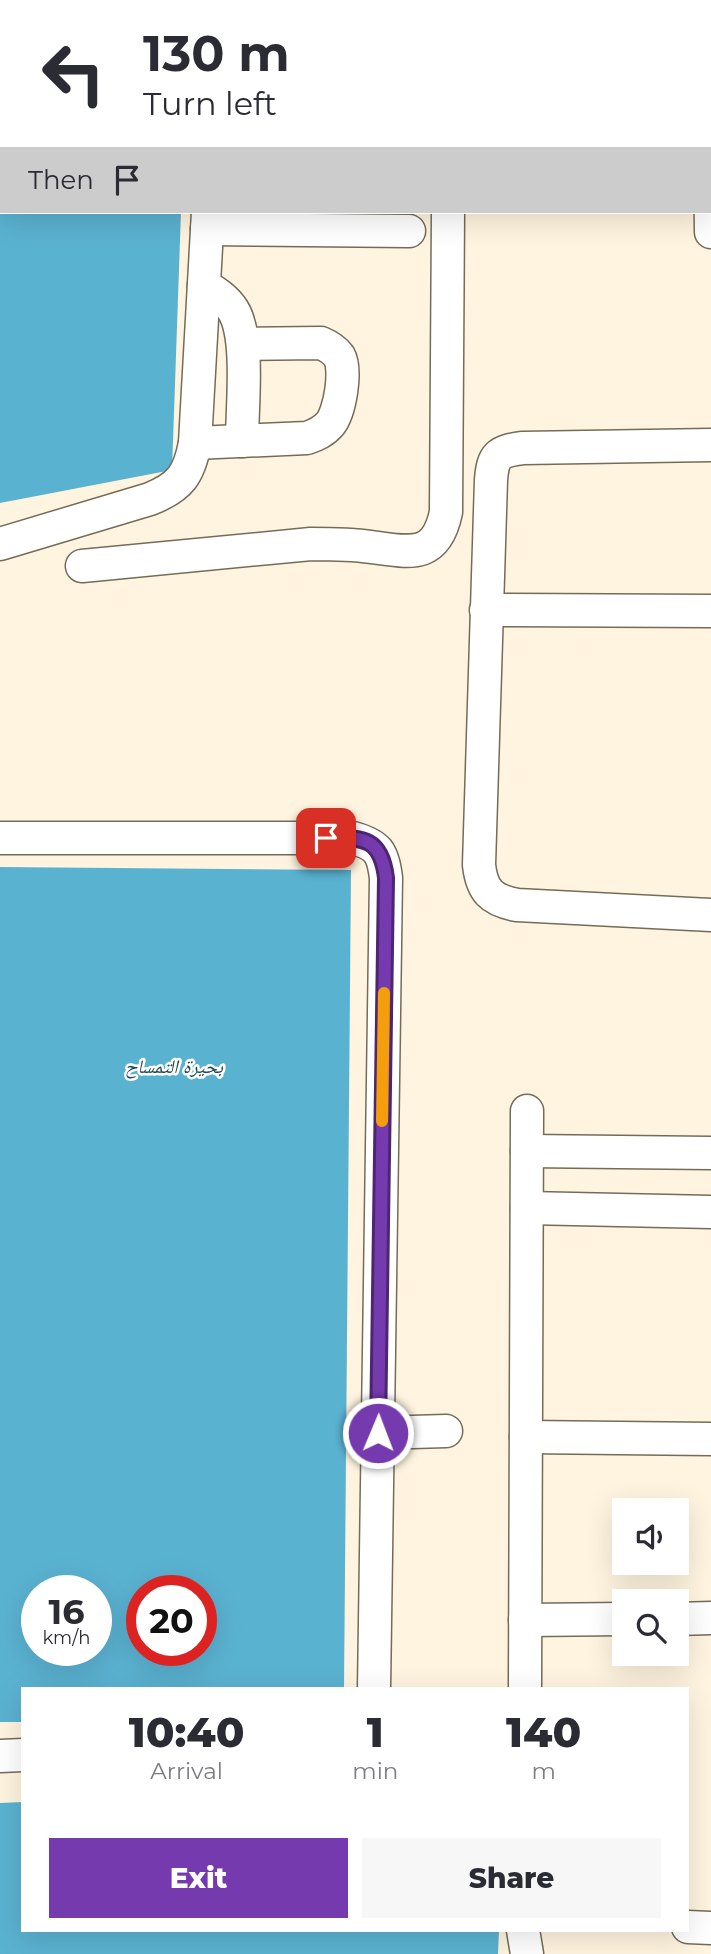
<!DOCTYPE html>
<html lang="en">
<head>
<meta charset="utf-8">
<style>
  body { margin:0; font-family:Montserrat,"Noto Naskh Arabic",sans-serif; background:#f7f7f7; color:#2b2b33; height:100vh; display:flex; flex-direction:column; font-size:26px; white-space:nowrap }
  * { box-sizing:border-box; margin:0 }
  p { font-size:23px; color:#7c7c81 }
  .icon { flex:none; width:38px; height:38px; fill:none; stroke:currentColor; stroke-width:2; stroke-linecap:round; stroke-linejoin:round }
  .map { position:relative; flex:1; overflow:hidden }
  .panel { position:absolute; left:21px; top:1687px; width:668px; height:245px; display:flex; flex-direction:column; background:#fff; border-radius:0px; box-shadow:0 7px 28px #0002 }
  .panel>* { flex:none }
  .hud { position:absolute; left:0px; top:0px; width:712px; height:214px; box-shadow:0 7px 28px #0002; background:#fff; color:#2b2b33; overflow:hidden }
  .buttons { position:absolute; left:612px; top:1498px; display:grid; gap:14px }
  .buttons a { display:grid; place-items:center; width:77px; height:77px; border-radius:0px; background:#fff; box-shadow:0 7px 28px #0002; font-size:35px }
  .speed { position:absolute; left:21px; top:1575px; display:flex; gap:14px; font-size:35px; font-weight:700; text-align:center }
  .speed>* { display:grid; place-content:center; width:91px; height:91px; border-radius:50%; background:#fff; box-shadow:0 7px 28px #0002; line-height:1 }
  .speed small { font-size:18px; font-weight:400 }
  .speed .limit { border:10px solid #d22; background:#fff; color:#111 }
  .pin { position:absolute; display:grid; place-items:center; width:60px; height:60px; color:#fff; margin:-30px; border-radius:14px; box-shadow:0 4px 10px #0006 }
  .me { position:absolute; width:77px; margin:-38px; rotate:1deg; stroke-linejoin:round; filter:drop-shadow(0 0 5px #0008) }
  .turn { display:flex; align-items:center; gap:24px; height:147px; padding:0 28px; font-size:32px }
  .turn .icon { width:91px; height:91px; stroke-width:2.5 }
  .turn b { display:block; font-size:49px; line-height:60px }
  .then { display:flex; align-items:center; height:66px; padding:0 28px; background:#0003; gap:14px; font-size:26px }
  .eta { display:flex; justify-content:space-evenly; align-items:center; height:119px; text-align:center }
  .eta b { font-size:42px; font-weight:800; line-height:49px }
  .action { display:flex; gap:14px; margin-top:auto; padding:14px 28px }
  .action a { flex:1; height:80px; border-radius:0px; background:#763aaf; color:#fff; font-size:28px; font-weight:800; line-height:80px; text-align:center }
  .action a+a { background:#f7f7f7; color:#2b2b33 }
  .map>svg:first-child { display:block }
</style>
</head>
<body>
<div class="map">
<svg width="711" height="1954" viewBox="0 0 711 1954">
  <rect width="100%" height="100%" fill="#fef4df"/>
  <g fill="#5ab2d1" fill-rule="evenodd">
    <polygon points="0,112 2,112 2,212 181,212 172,470 0,503"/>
    <path d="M0 867 351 870 344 1689H23V1722H0ZM37 1591H96V1650H37ZM142 1591H201V1650H142Z"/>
    <polygon points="23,1802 23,1930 499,1930 498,1954 0,1954 0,1803"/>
  </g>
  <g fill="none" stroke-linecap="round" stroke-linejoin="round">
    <g stroke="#746c59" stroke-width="35">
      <g id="minor">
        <polyline points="450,2 450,0"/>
        <polyline points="0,83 2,83"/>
        <polyline points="710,93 711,86"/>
        <polyline points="710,149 711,232"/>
        <polyline points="207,229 409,231"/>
        <path d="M204 285C215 292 226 299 233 310 250 337 242 407 242 441"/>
        <path d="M195 443 307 438C316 435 323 432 330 424 340 412 347 370 339 356 334 349 328 346 321 343L243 344"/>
        <path d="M711 445 523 448C498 451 493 455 491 480L479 865C482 891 491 900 517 905L711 915"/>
        <path d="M0 544 150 499C180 487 189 475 195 443L208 212"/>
        <path d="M82 566 311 544C331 544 351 544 371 547 410 552 436 560 446 512L448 212"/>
        <polyline points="486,610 711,611"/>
        <path d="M0 838H353C378 845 383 852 386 878L374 1689"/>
        <polyline points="527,1151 711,1153"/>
        <polyline points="527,1208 711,1212"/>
        <polyline points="378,1433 446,1431"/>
        <polyline points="526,1437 711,1439"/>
        <polyline points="677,1619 711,1618"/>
        <polyline points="525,1620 625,1619"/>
        <polyline points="525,1689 527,1111"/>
        <polyline points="0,1756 23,1755"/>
        <polyline points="688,1927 711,1928"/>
        <polyline points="523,1930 527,1954"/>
      </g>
    </g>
    <use href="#minor" stroke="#fff" stroke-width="32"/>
  </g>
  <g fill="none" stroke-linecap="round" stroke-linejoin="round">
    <g stroke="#4d2672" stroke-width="18">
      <path id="route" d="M326 838C362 838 381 836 386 878L378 1433"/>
    </g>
    <use href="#route" stroke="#763aaf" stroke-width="12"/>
    <polyline stroke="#f59e0b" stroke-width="12" points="382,1121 384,993"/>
  </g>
  <g text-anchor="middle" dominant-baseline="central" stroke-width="5" stroke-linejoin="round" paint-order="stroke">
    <g font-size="19" font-style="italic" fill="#1f4755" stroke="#fff">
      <text x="174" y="1066">بحيرة التمساح</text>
    </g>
  </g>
</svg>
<div class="buttons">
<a><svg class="icon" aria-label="sound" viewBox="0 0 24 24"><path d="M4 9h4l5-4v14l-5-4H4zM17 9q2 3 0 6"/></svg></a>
<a><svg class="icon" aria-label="search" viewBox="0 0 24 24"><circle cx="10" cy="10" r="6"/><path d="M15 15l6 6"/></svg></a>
</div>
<div class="speed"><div>16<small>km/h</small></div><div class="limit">20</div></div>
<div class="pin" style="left:326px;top:838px;background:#d93025"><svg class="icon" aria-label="arrive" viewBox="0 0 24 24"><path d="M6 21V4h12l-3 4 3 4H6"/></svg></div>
<svg class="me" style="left:378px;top:1433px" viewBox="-20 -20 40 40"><circle r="17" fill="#763aaf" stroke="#fff" stroke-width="3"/><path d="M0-11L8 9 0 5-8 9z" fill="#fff"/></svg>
<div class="hud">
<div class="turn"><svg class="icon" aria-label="left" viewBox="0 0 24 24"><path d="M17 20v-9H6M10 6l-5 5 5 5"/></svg><div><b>130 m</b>Turn left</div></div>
<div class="then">Then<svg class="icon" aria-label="arrive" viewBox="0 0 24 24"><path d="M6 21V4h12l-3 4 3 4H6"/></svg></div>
</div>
<section class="panel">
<div class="eta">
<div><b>10:40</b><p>Arrival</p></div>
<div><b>1</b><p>min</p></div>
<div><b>140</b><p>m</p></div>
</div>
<div class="action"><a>Exit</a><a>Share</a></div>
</section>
</div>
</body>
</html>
